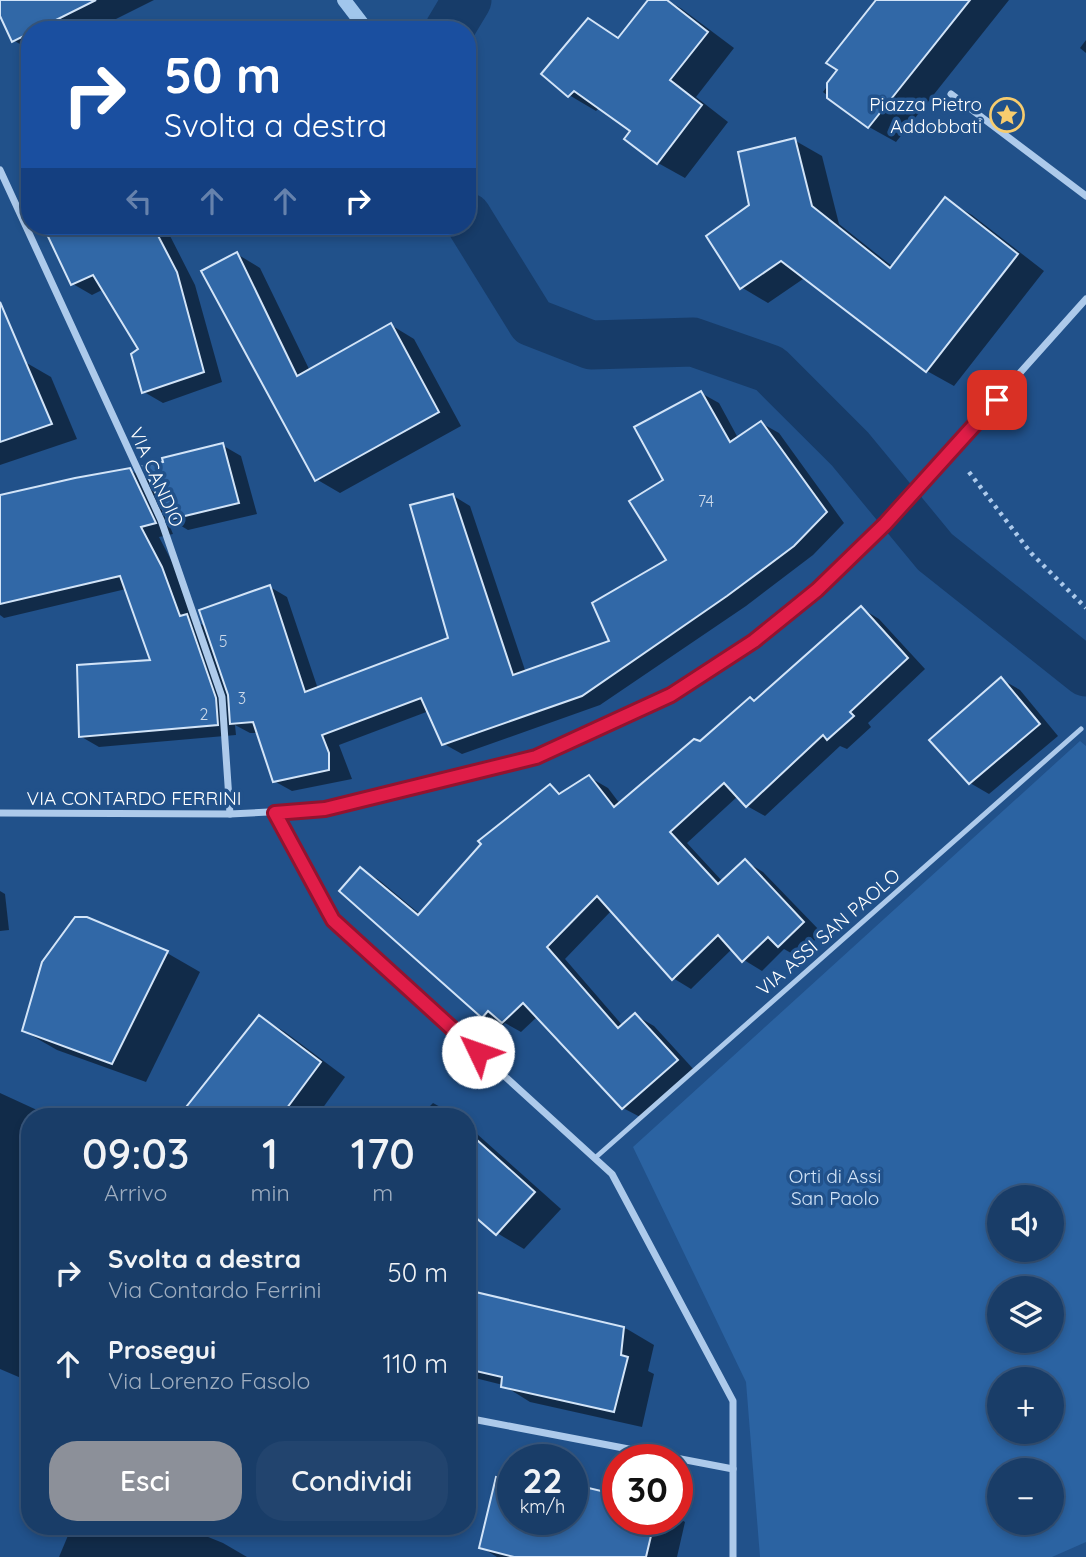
<!DOCTYPE html>
<html lang="it">
<head>
<meta charset="utf-8">
<style>
  body { margin:0; font-family:Quicksand,sans-serif; background:#22446e; color:#f1f3f6; height:100vh; display:flex; flex-direction:column; font-size:26px; white-space:nowrap }
  * { box-sizing:border-box; margin:0 }
  p { font-size:23px; color:#9faec0 }
  .icon { flex:none; width:38px; height:38px; fill:none; stroke:currentColor; stroke-width:2; stroke-linecap:round; stroke-linejoin:round }
  .map { position:relative; flex:1; overflow:hidden }
  .side { position:absolute; left:21px; top:1108px; width:455px; height:427px; display:flex; flex-direction:column; background:#193d68; border-radius:28px; box-shadow:0 4px 10px #0003,0 0 0 2px #37567c }
  .side>* { flex:none }
  .banner { position:absolute; left:21px; top:21px; width:455px; height:214px; border-radius:28px; box-shadow:0 4px 10px #0003,0 0 0 2px #37567c; background:#1a4fa0; color:#fff; overflow:hidden }
  .fabs { position:absolute; left:987px; top:1185px; display:grid; gap:14px }
  .fabs a { display:grid; place-items:center; width:77px; height:77px; border-radius:50%; background:#193d68; box-shadow:0 4px 10px #0003,0 0 0 2px #37567c; font-size:35px }
  .speed { position:absolute; left:497px; top:1444px; display:flex; gap:14px; font-size:35px; font-weight:700; text-align:center }
  .speed>* { display:grid; place-content:center; width:91px; height:91px; border-radius:50%; background:#193d68; box-shadow:0 4px 10px #0003,0 0 0 2px #37567c; line-height:1 }
  .speed small { font-size:18px; font-weight:400 }
  .speed .limit { border:10px solid #d22; background:#fff; color:#111 }
  .pin { position:absolute; display:grid; place-items:center; width:60px; height:60px; color:#fff; margin:-30px; border-radius:14px; box-shadow:0 4px 10px #0006 }
  .me { position:absolute; width:77px; margin:-38px; rotate:312deg; stroke-linejoin:round; filter:drop-shadow(0 0 5px #0008) }
  .turn { display:flex; align-items:center; gap:24px; height:147px; padding:0 28px; font-size:32px }
  .turn .icon { width:91px; height:91px; stroke-width:2.5 }
  .turn b { display:block; font-size:49px; line-height:60px }
  .lanes { display:flex; align-items:center; height:66px; padding:0 28px; background:#0003; justify-content:center; gap:35px; direction:ltr }
  .lanes .off { opacity:.35 }
  .eta { display:flex; justify-content:space-evenly; align-items:center; height:119px; text-align:center }
  .eta b { font-size:42px; font-weight:600; line-height:49px }
  .action { display:flex; gap:14px; margin-top:auto; padding:14px 28px }
  .action a { flex:1; height:80px; border-radius:28px; background:#8c9099; color:#fff; font-size:28px; font-weight:600; line-height:80px; text-align:center }
  .action a+a { background:#22446e; color:#f1f3f6 }
  ul { padding:0; list-style:none }
  li { display:flex; align-items:center; gap:21px; height:91px; padding:0 28px }
  li div { flex:1 }
  li b { display:block; font-size:26px }
  li em { font-style:normal }
  .map>svg:first-child { display:block }
</style>
</head>
<body>
<div class="map">
<svg width="1086" height="1557" viewBox="0 0 1086 1557">
  <rect width="100%" height="100%" fill="#21518a"/>
  <path fill="#2b63a2" fill-rule="evenodd" d="M1080 741 1086 746V1542L1052 1557H760L746 1382 633 1147ZM999 1197H1052V1250H999ZM999 1288H1052V1340H999ZM999 1379H1052V1432H999ZM999 1470H1052V1522H999Z"/>
  <g fill="#0007">
    <polygon points="0,0 154,0 94,30 30,30 30,50 13,40 0,12"/>
    <polygon points="650,0 667,0 682,9 734,48 696,97 728,122 685,178 658,163 633,131 600,107 596,111 569,95 588,20 620,38"/>
    <polygon points="878,0 1009,0 896,142 869,127 823,92 839,70"/>
    <polygon points="1086,40 1086,53 1080,48"/>
    <polygon points="794,140 822,156 839,224 893,267 945,199 972,215 1044,271 954,386 927,371 806,277 768,303 741,287 751,206"/>
    <polygon points="45,226 165,226 195,285 222,382 163,403 144,392 140,350 104,289 92,295 73,284"/>
    <polygon points="237,254 260,268 310,371 391,325 414,339 461,426 340,493 316,479"/>
    <polygon points="25,362 51,377 77,439 0,465 0,374"/>
    <polygon points="701,393 719,403 738,438 761,423 779,433 844,523 813,555 746,606 600,705 462,754 444,744 429,711 339,745 352,779 292,791 274,781 258,733 250,733 235,725 236,735 99,747 80,736 153,661 126,589 4,618 0,615 0,497 130,470 153,483 222,445 241,456 257,514 188,530 166,517 173,534 159,537 181,579 196,621 206,627 270,587 287,597 318,689 450,639 452,495 470,506 526,673 612,642 669,560 665,481"/>
    <polygon points="861,608 879,619 925,669 868,723 871,727 847,749 840,746 765,816 747,806 738,796 687,843 723,882 745,861 763,872 822,933 798,957 784,949 762,971 744,960 733,948 691,989 673,978 612,910 565,959 623,1026 635,1015 654,1026 696,1072 642,1118 623,1108 538,1016 521,1032 505,1023 501,1027 483,1017 360,869 379,880 421,915 550,786 563,794 589,777 608,788 620,804 755,702"/>
    <polygon points="1001,679 1020,690 1058,736 989,794 970,783"/>
    <polygon points="0,891 5,894 9,930 0,931"/>
    <polygon points="167,953 200,972 146,1082 57,1050 24,1031"/>
    <polygon points="260,1017 285,1032 345,1077 317,1116 182,1116"/>
    <polygon points="0,1093 50,1116 30,1116 30,1376 28,1381 0,1369"/>
    <polygon points="433,1103 457,1116 420,1116"/>
    <polygon points="467,1125 561,1209 524,1249 497,1233 467,1208"/>
    <polygon points="467,1292 627,1329 654,1345 648,1371 654,1374 642,1427 530,1402 503,1385 467,1376"/>
    <polygon points="677,1517 685,1522 677,1557 497,1557 481,1547 513,1519 677,1519"/>
    <polygon points="72,1526 181,1526 223,1543 247,1557 59,1557"/>
  </g>
  <g fill="none" stroke-linecap="round" stroke-linejoin="round">
    <polyline stroke="#a1c6ec" stroke-width="14" points="344,0 367,30"/>
    <g stroke="#173c69" stroke-width="49">
      <polyline points="449,30 467,0"/>
      <polyline points="467,217 532,322 591,345 693,342 770,369 850,449 935,552 1086,672"/>
    </g>
  </g>
  <g fill="#3168a7" stroke="#d2e4f8" stroke-width="2">
    <polygon points="0,0 96,0 36,30 30,30 30,33 12,42 0,16"/>
    <polygon points="648,0 667,0 708,32 670,80 702,105 657,164 624,139 630,131 574,91 568,97 541,74 588,18 618,38"/>
    <polygon points="876,0 970,0 868,128 827,98 827,83 837,70 826,63"/>
    <polygon points="795,138 812,206 890,268 945,197 1018,254 926,372 781,261 740,289 706,236 749,205 738,152"/>
    <polygon points="43,226 153,226 177,272 204,372 142,393 131,354 138,349 93,275 71,285"/>
    <polygon points="237,252 297,376 391,323 439,412 315,481 201,271"/>
    <polygon points="0,302 52,424 0,442"/>
    <polygon points="701,391 730,442 761,421 827,512 794,546 727,596 582,696 442,745 421,698 322,735 329,753 329,770 273,782 253,722 230,724 228,695 199,610 270,585 305,692 448,638 410,505 453,494 513,675 609,641 592,603 666,560 629,501 663,480 634,427"/>
    <polygon points="223,443 239,503 168,520 143,466 163,462 162,458"/>
    <polygon points="130,468 156,523 141,527 162,567 180,616 187,614 216,698 218,725 79,737 77,665 150,660 120,576 0,604 0,495 75,478"/>
    <polygon points="861,606 908,658 850,712 854,716 827,740 823,735 746,807 724,783 670,832 718,884 745,859 804,922 778,947 768,937 742,962 718,935 672,980 597,896 547,947 618,1028 635,1013 678,1060 622,1109 523,1003 502,1023 488,1011 482,1018 339,891 360,867 418,915 481,844 478,841 550,784 559,794 589,775 614,807 694,739 700,741 750,697 754,701"/>
    <polygon points="1001,677 1040,724 969,784 929,740"/>
    <polygon points="75,917 87,917 168,951 112,1064 22,1031 42,962"/>
    <polygon points="259,1015 321,1062 281,1116 179,1116"/>
    <polygon points="467,1131 535,1192 496,1235 467,1210"/>
    <polygon points="467,1290 624,1327 621,1355 628,1357 614,1412 501,1387 502,1377 467,1369"/>
    <polygon points="496,1477 513,1481 513,1519 572,1519 572,1484 618,1495 618,1519 655,1519 646,1557 514,1557 479,1548"/>
  </g>
  <g fill="none" stroke-linecap="round" stroke-linejoin="round">
    <polyline stroke="#adcaeb" stroke-width="4.5" stroke-dasharray="3.5 5" stroke-linecap="butt" points="969,472 1031,553 1086,608"/>
    <polyline stroke="#adcaeb" stroke-width="5" points="595,1158 1081,729"/>
    <g stroke="#adcaeb" stroke-width="7">
      <polyline points="951,94 1086,196"/>
      <polyline points="0,170 161,520 222,697 230,814"/>
      <polyline points="0,813 230,814 325,809 536,757 671,695 753,641 817,590 885,524 1086,299"/>
      <polyline points="275,813 333,920 612,1174 733,1401 733,1557"/>
      <polyline points="467,1418 733,1469"/>
    </g>
  </g>
  <g fill="none" stroke-linecap="round" stroke-linejoin="round">
    <g stroke="#92132f" stroke-width="18">
      <polyline id="route" points="478,1052 333,920 275,813 325,809 536,757 671,695 754,641 817,590 885,524 997,400"/>
    </g>
    <use href="#route" stroke="#e11d48" stroke-width="12"/>
  </g>
  <defs>
    <g id="sight-ring" transform="scale(1.75)"><circle r="9.5" fill="#21518a" stroke="#f7cc6e" stroke-width="1.5"/><path d="M0-6L1.8-2.2L6-1.7L2.9 1.2L3.7 5.4L0 3.3L-3.7 5.4L-2.9 1.2L-6-1.7L-1.8-2.2Z" fill="#f7cc6e"/></g>
  </defs>
  <g fill-rule="evenodd">
    <use href="#sight-ring" x="1007" y="115"/>
  </g>
  <g text-anchor="middle" dominant-baseline="central" stroke-width="7" stroke-linejoin="round" paint-order="stroke">
    <g font-size="16" fill="#ccd9e9">
      <text x="706" y="501">74</text>
      <text x="223" y="641">5</text>
      <text x="242" y="698">3</text>
      <text x="204" y="714">2</text>
    </g>
    <g font-size="19" fill="#fff" stroke="#21518a" text-anchor="end">
      <text x="982" y="104">Piazza Pietro<tspan x="982" dy="22">Addobbati</tspan></text>
    </g>
    <g font-size="19" fill="#fff" stroke="#21518a">
      <text transform="translate(157 477) rotate(66)">VIA CANDIO</text>
      <text x="134" y="798">VIA CONTARDO FERRINI</text>
      <text transform="translate(828 932) rotate(-41)">VIA ASSI SAN PAOLO</text>
    </g>
    <g font-size="19" fill="#d2e4f8" stroke="#21518a">
      <text x="835" y="1176">Orti di Assi<tspan x="835" dy="22">San Paolo</tspan></text>
    </g>
  </g>
</svg>
<div class="fabs">
<a><svg class="icon" aria-label="sound" viewBox="0 0 24 24"><path d="M4 9h4l5-4v14l-5-4H4zM17 9q2 3 0 6"/></svg></a>
<a><svg class="icon" aria-label="layers" viewBox="0 0 24 24"><path d="M12 4l9 5-9 5-9-5zM3 14l9 5 9-5"/></svg></a>
<a>+</a>
<a>−</a>
</div>
<div class="speed"><div>22<small>km/h</small></div><div class="limit">30</div></div>
<div class="pin" style="left:997px;top:400px;background:#d93025"><svg class="icon" aria-label="arrive" viewBox="0 0 24 24"><path d="M6 21V4h12l-3 4 3 4H6"/></svg></div>
<svg class="me" style="left:478px;top:1052px" viewBox="-20 -20 40 40"><circle r="19" fill="#fff"/><path d="M0-13L10 11 0 6-10 11z" fill="#e11d48"/></svg>
<div class="banner">
<div class="turn"><svg class="icon" aria-label="right" viewBox="0 0 24 24"><path d="M7 20v-9h11M14 6l5 5-5 5"/></svg><div><b>50 m</b>Svolta a destra</div></div>
<div class="lanes"><svg class="icon off" aria-label="left" viewBox="0 0 24 24"><path d="M17 20v-9H6M10 6l-5 5 5 5"/></svg><svg class="icon off" aria-label="ahead" viewBox="0 0 24 24"><path d="M12 20V5M6 11l6-6 6 6"/></svg><svg class="icon off" aria-label="ahead" viewBox="0 0 24 24"><path d="M12 20V5M6 11l6-6 6 6"/></svg><svg class="icon" aria-label="right" viewBox="0 0 24 24"><path d="M7 20v-9h11M14 6l5 5-5 5"/></svg></div>
</div>
<section class="side">
<div class="eta">
<div><b>09:03</b><p>Arrivo</p></div>
<div><b>1</b><p>min</p></div>
<div><b>170</b><p>m</p></div>
</div>
<ul>
<li><svg class="icon" aria-label="right" viewBox="0 0 24 24"><path d="M7 20v-9h11M14 6l5 5-5 5"/></svg><div><b>Svolta a destra</b><p>Via Contardo Ferrini</p></div><em>50 m</em></li>
<li><svg class="icon" aria-label="ahead" viewBox="0 0 24 24"><path d="M12 20V5M6 11l6-6 6 6"/></svg><div><b>Prosegui</b><p>Via Lorenzo Fasolo</p></div><em>110 m</em></li>
</ul>
<div class="action"><a>Esci</a><a>Condividi</a></div>
</section>
</div>
</body>
</html>
